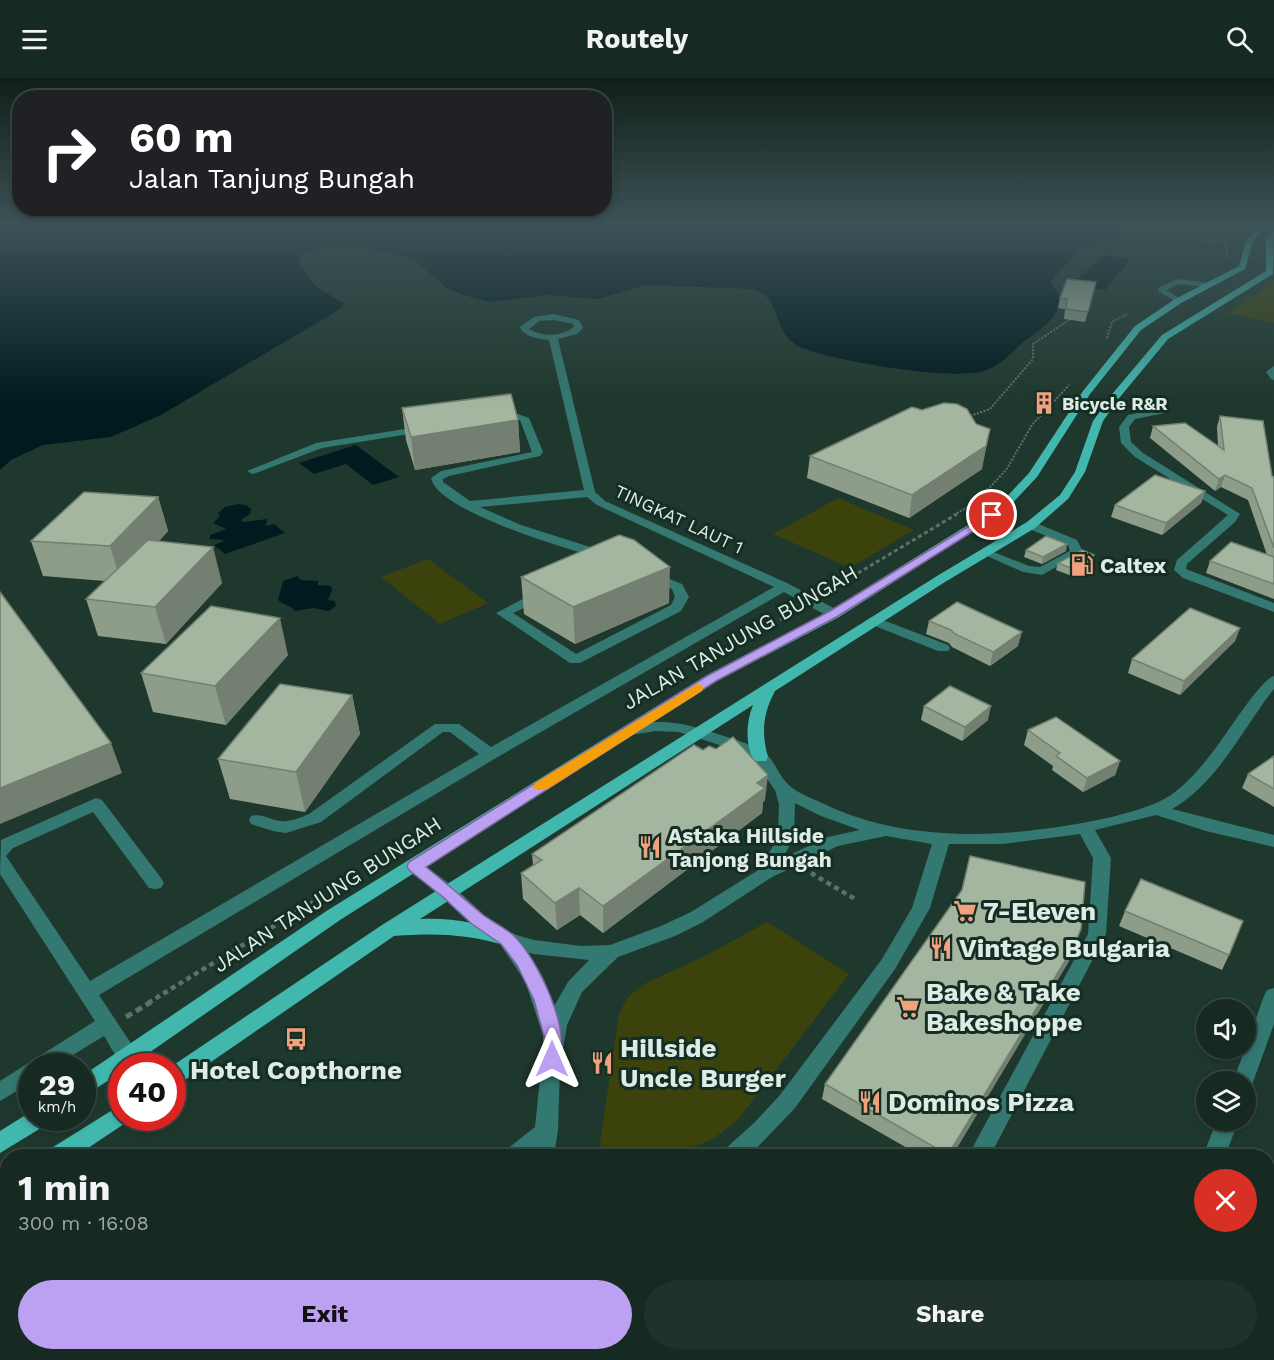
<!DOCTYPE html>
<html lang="en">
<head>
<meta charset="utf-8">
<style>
  body { margin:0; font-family:"Work Sans",sans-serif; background:#20322a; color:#f1f3f6; height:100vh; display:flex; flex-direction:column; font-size:22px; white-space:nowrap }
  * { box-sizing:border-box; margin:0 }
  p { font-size:20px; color:#9ea7a5 }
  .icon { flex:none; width:33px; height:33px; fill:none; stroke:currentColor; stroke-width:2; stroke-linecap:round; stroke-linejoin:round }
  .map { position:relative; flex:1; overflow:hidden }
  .sheet { position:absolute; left:0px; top:1071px; width:1275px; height:212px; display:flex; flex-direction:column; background:#172a22; border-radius:24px 24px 0 0; box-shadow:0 3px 9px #0003,0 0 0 2px #364640 }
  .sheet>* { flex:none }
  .hud { position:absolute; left:12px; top:12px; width:600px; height:126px; border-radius:24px; box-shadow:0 3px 9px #0003,0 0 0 2px #364640; background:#202124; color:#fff; overflow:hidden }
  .tools { position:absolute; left:1196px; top:921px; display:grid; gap:12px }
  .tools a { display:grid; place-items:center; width:60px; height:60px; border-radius:50%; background:#172a22; box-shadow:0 3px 9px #0003,0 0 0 2px #364640; font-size:30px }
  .speed { position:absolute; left:18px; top:975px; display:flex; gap:12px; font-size:30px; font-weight:700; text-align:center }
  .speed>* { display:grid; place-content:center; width:78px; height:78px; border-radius:50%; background:#172a22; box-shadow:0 3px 9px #0003,0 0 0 2px #364640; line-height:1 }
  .speed small { font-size:15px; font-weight:400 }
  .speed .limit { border:9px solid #d22; background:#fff; color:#111 }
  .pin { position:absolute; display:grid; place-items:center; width:51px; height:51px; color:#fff; margin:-26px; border:3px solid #fff; border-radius:50%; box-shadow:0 2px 6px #0007 }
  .me { position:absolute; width:66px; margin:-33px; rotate:0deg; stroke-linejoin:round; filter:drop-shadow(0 0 4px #0008) }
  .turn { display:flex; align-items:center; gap:21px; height:126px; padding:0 18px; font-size:27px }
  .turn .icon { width:78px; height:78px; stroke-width:2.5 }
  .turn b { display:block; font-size:42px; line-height:51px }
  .round { display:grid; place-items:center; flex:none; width:63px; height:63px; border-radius:32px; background:#20322a }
  .headline { display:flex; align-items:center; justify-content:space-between; height:102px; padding:0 18px }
  h1 { font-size:36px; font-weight:700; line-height:45px }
  .action { display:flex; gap:12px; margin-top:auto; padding:12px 18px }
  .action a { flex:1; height:69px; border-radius:36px; background:#bca0f2; color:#111; font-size:24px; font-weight:700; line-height:69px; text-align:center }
  .action a+a { background:#20322a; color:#f1f3f6 }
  header { display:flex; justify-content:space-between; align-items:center; height:78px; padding:0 18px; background:#172a22; font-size:27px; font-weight:700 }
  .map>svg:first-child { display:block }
</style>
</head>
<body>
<header><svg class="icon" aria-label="menu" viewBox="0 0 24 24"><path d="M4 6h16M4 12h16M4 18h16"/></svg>Routely<svg class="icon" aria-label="search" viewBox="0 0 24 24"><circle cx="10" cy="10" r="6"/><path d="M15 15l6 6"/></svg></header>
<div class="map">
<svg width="1274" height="1282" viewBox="0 0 1274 1282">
  <rect width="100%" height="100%" fill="#1f382d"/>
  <g fill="#3c420b">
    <polygon points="1274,203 1274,245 1228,235"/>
    <polygon points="838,420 914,452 850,490 773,456"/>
    <polygon points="428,481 488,525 440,546 381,499"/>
    <polygon points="767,844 849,896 737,1043 713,1061 670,1078 605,1078 600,1065 619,936 627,920 644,906 705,878"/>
  </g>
  <g fill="#001b20">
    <path d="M0 146H1123L1119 161 1116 164 1080 170 1051 203C1053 209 1058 213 1059 219 1062 238 1039 252 1027 261 1012 273 1002 288 983 293 951 303 835 283 803 270 769 257 785 220 753 211L645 207 599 221 547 217 489 224 463 217 447 210 416 184 392 175 366 170 325 167 305 175 300 179 299 187 316 208 344 226 342 230 161 337 111 359 43 367 11 382 0 392Z"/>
    <polygon points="1104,177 1131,181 1105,212 1071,207"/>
    <polygon points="356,367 399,399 373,407 346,386 314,396 299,385"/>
    <polygon points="238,426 246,427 251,431 250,436 241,442 243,444 267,441 266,448 274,446 285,455 225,476 214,467 226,462 210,461 210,457 226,451 213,445 220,438 218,435 225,429"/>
    <path d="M297 498 301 502 318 503V507L331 508 332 512 328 522 335 523 336 528 329 533 313 530 295 533C290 527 284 527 278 522L283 503Z"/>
  </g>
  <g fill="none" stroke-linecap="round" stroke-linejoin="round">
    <g stroke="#5c7268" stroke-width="2" stroke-dasharray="2 1.5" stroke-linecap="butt">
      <polyline points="1162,162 1180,159 1227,165"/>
      <polyline points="1228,179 1225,168 1234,158"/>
      <polyline points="1107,260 1112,244 1127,236"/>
      <polyline points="967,339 990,331 1033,281 1033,266 1069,242"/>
      <polyline points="954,437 976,424 1006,392 1032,347 1069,307"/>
    </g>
    <g stroke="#5c7268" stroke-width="3" stroke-dasharray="4 3" stroke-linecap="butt">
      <polyline points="828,513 957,436"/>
      <polyline points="780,542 794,534"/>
    </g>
    <g stroke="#5c7268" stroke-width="4.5" stroke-dasharray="5 4" stroke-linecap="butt">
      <polyline points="811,795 855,821"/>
      <polyline points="148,925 313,824"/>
    </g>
    <polyline stroke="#5c7268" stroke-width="5" stroke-dasharray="7 4.5" stroke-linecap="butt" points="126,939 151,924"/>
    <g fill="#347872" fill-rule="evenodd">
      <polygon points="1178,201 1210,205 1214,207 1210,209 1179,206 1166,212 1181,221 1182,223 1178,225 1158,213 1159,209"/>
      <path d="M554 236 579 242 583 250 577 256 558 261 595 414 605 423 789 506 839 533 841 536 839 539H829L784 514 496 680 99 917 136 973 139 979 136 985C119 991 112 970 104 958L55 988H32V1004L0 1023V1003L95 943 0 796 1 762 96 720 102 722 161 800 164 805 161 810 155 811 149 810 93 734 13 770 6 778 90 903 479 676 450 654H443L321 744 286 755 273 753 251 746 249 742 251 738C262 735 270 742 280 743 290 744 300 740 309 736L435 646H459L491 669 774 509 597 427 587 419 480 429 521 447 609 475 611 478 609 481C598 483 581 474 569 471 541 462 437 430 431 400L441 393 532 374 520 342 498 344 493 341 515 335 529 340 543 374 540 378 449 398 443 401V404L470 423 584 412 549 262C539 261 524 259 520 249L534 239ZM554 242 573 246 574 249C560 259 543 259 529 251L539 243Z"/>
      <polygon points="1274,288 1274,302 1271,301 1266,294"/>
      <polygon points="1166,329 1170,330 1170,334 1135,341 1129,349 1131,364 1143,375 1240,436 1235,444 1187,486 1186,491 1274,525 1274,534 1183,500 1174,492 1177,482 1228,437 1135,379 1121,365 1119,349 1128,337"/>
      <polygon points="424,348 428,349 428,353 322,370 256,395 252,396 247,393 316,365"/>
      <polygon points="1031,443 1077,462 1083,474 1042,497 1023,494 980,475 986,471 1029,488 1040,489 1070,473 1068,467 1027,450 1025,447"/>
      <polygon points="652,494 682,506 689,519 681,533 580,585 570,585 496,535 534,515 544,515 545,518 544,521 513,535 576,576 671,527 675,519 672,511 648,501 646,498"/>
      <polygon points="875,539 948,567 950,570 948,573 938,573 870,546 868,543 870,540"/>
      <path d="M1274 598V611C1242 651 1218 705 1172 731L1274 757V769L1206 753 1156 737 1095 752 1111 780 1106 856 990 1078H968L1088 856 1093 780 1080 756 1003 766H949L930 830 895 891 795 1030 749 1078H722L725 1071 754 1045 780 1017 882 881 912 830 932 766 886 758 838 768 772 799 703 844 675 858 618 879 582 914 567 947 560 990 558 1052 554 1078H504L507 1071 535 1049 544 960 525 903 500 866 472 847 443 820 408 792 405 788 408 784 414 782 420 784 455 810 484 837 513 856 534 862 581 868 610 867 661 848 691 834 760 791 778 759 779 726 775 712 754 683 729 670 679 654 655 653 631 657 623 652 626 649C665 638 690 647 727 659 739 663 755 668 765 675 775 683 779 699 790 708 798 715 811 720 822 725 877 752 942 759 1004 755 1046 752 1137 740 1171 717 1188 705 1202 688 1215 671 1226 657 1261 601 1274 598ZM795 725 821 738 860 752 828 759 783 780 794 759ZM526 874 534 876 589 882 568 904 553 930 544 901Z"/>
      <polygon points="1274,910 1274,946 1253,1004 1250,1010 1245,1012 1245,1004 1233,1004 1264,918 1267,912"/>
      <polygon points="1217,1042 1239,1042 1225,1078 1203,1078"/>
      <polygon points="256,1275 288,1275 285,1282 253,1282"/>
      <polygon points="501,1275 527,1275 526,1282 500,1282"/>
      <polygon points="859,1275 886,1275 883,1282 856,1282"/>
      <polygon points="1124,1275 1150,1275 1148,1282 1122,1282"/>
    </g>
    <g fill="#42b7ae" fill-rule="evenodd">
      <polygon points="1260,146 1267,146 1253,164 1245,191 1181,225 1141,252 1090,316 1037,399 1005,433 839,539 717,603 340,842 130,988 122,988 122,994 82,1019 82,998 328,832 707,597 829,533 997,429 1029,395 1083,313 1135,248 1175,221 1239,188 1246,164"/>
      <path d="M1274 154 1273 196 1168 261 1120 319 1103 343 1085 394 1068 421 1035 450 945 504 775 613C763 636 761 654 768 679L766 683H754C745 666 746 644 753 627L420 841C452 839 483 846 514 856L516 861 514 866 507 868C466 856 437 855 394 858L179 1006 172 1009V988L382 847 937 498 1027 444 1060 417 1075 394 1093 343 1113 315 1162 257 1266 193V159Z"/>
      <polygon points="122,1026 122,1040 131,1040 130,1042 76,1078 47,1078 50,1071"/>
      <polygon points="32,1033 32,1040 49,1040 46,1047 0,1075 0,1053"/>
      <polygon points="8,1103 8,1126 0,1129 0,1106"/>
    </g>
  </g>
  <g fill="#8d9d8a">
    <polygon points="1094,214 1085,244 1064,241 1065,231 1058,230 1060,220"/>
    <polygon points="402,330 518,342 520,374 415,392 406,362"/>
    <polygon points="1220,338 1272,398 1274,399 1274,521 1206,495 1210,483 1267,477 1248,422 1221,409 1215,413 1150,360 1153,348 1218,368 1217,349"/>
    <polygon points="810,378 982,391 909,440 807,400"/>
    <polygon points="1205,413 1201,425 1162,457 1111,439 1115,427"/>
    <polygon points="158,419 168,453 158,464 222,505 166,566 98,558 86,521 105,503 43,498 31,463"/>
    <polygon points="1026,472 1066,473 1042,486 1024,479"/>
    <polygon points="1094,477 1092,483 1072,498 1056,492 1058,485"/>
    <polygon points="521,499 669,525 575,566 524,536"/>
    <polygon points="929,543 1018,568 990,588 952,569 949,565 926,556"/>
    <polygon points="1240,550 1235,563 1180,617 1128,595 1132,581"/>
    <polygon points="288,577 226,647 153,634 141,595"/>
    <polygon points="352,617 360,656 305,734 230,721 218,681"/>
    <polygon points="924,628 988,642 962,663 921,642"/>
    <polygon points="1028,652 1120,683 1115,697 1083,714 1052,692 1053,688 1024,667"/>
    <polygon points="1274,678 1274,729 1242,710 1248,696"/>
    <polygon points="765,722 763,724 762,735 603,855 580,837 557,852 523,821 521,795 533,787 532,776"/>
    <polygon points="1125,833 1229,877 1222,892 1119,848"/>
    <polygon points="1069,883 952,1078 921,1078 822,1021 825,1006"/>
    <polygon points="1274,1219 1274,1282 1247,1282 1250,1275 1268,1275 1268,1228"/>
    <polygon points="1053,1275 1077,1275 1073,1282 1064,1282"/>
  </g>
  <g fill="#737f70">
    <polygon points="518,342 520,374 415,392 411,359"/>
    <polygon points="990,351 982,391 909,440 912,417"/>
    <polygon points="1225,397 1221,409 1215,413 1219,401"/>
    <polygon points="1205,413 1201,425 1162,457 1166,445"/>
    <polygon points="158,419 168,453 121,504 110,468"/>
    <polygon points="1067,466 1066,473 1042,486 1043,479"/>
    <polygon points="213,469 222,505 166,566 155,529"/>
    <polygon points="1094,477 1092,483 1072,498 1073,491"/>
    <polygon points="670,489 669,525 575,566 573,529"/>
    <polygon points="280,540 288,577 226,647 215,608"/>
    <polygon points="1240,550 1235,563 1180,617 1184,603"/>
    <polygon points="1022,554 1018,568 990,588 993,574"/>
    <polygon points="352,617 360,656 305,734 296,694"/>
    <polygon points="991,628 988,642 962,663 965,649"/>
    <polygon points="111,665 122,695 0,746 0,710"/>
    <polygon points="1120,683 1115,697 1083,714 1087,700"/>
    <polygon points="768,697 765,722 763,724 762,735 603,855 603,828"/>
    <polygon points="579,810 580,837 557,852 555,825"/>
    <polygon points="1081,851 1069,883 952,1078 948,1078"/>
    <polygon points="408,1275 412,1275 411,1282 407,1282"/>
  </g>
  <g fill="#a4b6a0" stroke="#737f70" stroke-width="1.5">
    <polygon points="1067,201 1096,204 1088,234 1066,231 1067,221 1060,220"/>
    <polygon points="511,316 518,342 411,359 402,330"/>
    <polygon points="944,325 957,326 967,331 976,346 990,351 986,368 912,417 810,378 912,329 922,332"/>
    <polygon points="1220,338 1263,343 1272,398 1274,399 1274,470 1252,410 1225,397 1219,401 1153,348 1185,345 1224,372"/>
    <polygon points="1155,397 1205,413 1166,445 1115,427"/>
    <polygon points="84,414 158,419 110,468 31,463"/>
    <polygon points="619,457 634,462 670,489 573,529 521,499"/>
    <polygon points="1046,458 1067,466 1043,479 1026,472"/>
    <polygon points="148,462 213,469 155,529 86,521"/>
    <polygon points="1231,464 1274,479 1274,506 1210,483"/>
    <polygon points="1082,472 1094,477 1073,491 1058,485"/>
    <polygon points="0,514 111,665 0,710"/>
    <polygon points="957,524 1022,554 993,574 955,556 951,552 929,543"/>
    <polygon points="211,528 280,540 215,608 141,595"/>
    <polygon points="1190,530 1240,550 1184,603 1132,581"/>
    <polygon points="280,606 352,617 296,694 218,681"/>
    <polygon points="950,608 991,628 965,649 924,628"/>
    <polygon points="1056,639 1120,683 1087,700 1056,678 1060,675 1028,652"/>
    <polygon points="733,659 768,697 757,705 765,710 603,828 579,810 555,825 521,795 542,782 532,776 694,667 703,672 709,668 716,671"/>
    <polygon points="1274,678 1274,711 1248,696"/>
    <polygon points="970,778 1085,804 1081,851 1074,868 948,1077 825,1006 962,812"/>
    <polygon points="1141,801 1243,843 1229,877 1125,833"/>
    <polygon points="1274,1225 1274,1282 1255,1282 1257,1275 1268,1275 1268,1244"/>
    <polygon points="368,1275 408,1275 407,1282 367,1282"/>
  </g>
  <linearGradient id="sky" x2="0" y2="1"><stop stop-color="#111f19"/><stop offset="0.45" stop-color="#3c5357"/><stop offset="1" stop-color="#3c5357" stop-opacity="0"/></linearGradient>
  <rect width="1274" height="326" fill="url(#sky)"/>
  <path fill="#bca0f2" stroke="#7a689d" stroke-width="1.5" d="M992 434 996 435V439L838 538 716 603 426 789C445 804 463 820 482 836 492 844 504 849 513 857 537 879 574 956 558 987L552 989 545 987 543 981 544 958 534 922 517 887 501 866 472 846 443 819 409 792 407 788 409 784 707 598 830 533Z"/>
  <polygon fill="#f59e0b" points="697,606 702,607 703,610 702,613 546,712 535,712 533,709 535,705"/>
  <defs>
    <g id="building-bare" transform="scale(1.8)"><path d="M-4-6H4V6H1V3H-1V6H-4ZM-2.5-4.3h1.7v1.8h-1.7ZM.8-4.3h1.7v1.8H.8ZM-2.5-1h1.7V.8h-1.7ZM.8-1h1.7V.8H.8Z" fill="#f1a17d" stroke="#152e23" stroke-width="2.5" paint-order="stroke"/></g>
    <g id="fuel-bare" transform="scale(1.8)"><path d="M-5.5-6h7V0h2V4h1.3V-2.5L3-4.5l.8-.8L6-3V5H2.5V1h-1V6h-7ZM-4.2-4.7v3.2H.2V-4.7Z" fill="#f1a17d" stroke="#152e23" stroke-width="2.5" paint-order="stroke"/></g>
    <g id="restaurant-bare" transform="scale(1.8)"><path d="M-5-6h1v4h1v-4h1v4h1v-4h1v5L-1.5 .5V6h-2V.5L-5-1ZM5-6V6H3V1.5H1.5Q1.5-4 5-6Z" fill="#f1a17d" stroke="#152e23" stroke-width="2.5" paint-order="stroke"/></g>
    <g id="supermarket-bare" transform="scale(1.8)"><path d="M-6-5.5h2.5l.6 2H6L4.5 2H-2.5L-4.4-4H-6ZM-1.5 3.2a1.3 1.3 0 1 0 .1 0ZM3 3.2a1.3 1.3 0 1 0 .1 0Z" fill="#f1a17d" stroke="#152e23" stroke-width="2.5" paint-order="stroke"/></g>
    <g id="bus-bare" transform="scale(1.8)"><path d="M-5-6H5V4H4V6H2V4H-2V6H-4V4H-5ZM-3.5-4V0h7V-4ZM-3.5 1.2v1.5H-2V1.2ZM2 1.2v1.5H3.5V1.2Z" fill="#f1a17d" stroke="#152e23" stroke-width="2.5" paint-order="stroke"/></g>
  </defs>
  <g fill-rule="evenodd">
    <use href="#building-bare" x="1044" y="325"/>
    <use href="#fuel-bare" x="1082" y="487"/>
    <use href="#restaurant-bare" x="650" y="769"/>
    <use href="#supermarket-bare" x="965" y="833"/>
    <use href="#restaurant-bare" x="941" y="870"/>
    <use href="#supermarket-bare" x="908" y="929"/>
    <use href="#bus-bare" x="296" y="961"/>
    <use href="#restaurant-bare" x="602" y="985"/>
    <use href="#restaurant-bare" x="870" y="1024"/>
  </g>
  <g text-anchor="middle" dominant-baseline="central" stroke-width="6" stroke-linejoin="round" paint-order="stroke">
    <g font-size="18" font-weight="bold" fill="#deece5" stroke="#152e23" text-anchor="start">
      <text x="1062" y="325">Bicycle R&amp;R</text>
    </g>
    <g font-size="18" fill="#deece5" stroke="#152e23">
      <text transform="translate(679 441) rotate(25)">TINGKAT LAUT 1</text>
    </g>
    <g font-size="21" font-weight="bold" fill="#deece5" stroke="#152e23" text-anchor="start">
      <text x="1100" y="487">Caltex</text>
      <text x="668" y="757">Astaka Hillside<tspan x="668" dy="24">Tanjong Bungah</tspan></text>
    </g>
    <g font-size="21" fill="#deece5" stroke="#152e23">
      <text transform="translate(740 559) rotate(-30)">JALAN TANJUNG BUNGAH</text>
      <text transform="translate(327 816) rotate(-33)">JALAN TANJUNG BUNGAH</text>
    </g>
    <g font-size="26" font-weight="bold" fill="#deece5" stroke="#152e23" text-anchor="start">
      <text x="983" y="833">7-Eleven</text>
      <text x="959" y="870">Vintage Bulgaria</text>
      <text x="926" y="914">Bake &amp; Take<tspan x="926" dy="30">Bakeshoppe</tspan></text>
      <text x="620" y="970">Hillside<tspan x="620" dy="30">Uncle Burger</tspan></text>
      <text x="296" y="992" text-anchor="middle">Hotel Copthorne</text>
      <text x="888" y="1024">Dominos Pizza</text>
    </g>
  </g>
</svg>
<div class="tools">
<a><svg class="icon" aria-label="sound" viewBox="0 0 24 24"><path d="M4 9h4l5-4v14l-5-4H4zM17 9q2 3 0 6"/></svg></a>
<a><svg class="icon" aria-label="layers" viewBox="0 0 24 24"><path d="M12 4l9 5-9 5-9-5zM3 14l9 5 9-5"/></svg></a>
</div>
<div class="speed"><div>29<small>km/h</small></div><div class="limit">40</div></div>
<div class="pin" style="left:992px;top:437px;background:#d93025"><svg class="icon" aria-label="arrive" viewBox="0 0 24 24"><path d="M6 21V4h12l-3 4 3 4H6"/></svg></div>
<svg class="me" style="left:552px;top:981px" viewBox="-20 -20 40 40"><path d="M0-17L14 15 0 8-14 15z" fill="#bca0f2" stroke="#fff" stroke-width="4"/></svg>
<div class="hud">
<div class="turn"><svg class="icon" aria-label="right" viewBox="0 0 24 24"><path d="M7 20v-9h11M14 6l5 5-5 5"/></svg><div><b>60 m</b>Jalan Tanjung Bungah</div></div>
</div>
<section class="sheet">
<div class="headline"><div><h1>1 min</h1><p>300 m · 16:08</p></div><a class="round" style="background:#d93025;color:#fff"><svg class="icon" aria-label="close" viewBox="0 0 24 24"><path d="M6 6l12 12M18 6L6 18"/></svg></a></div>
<div class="action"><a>Exit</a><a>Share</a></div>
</section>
</div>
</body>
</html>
